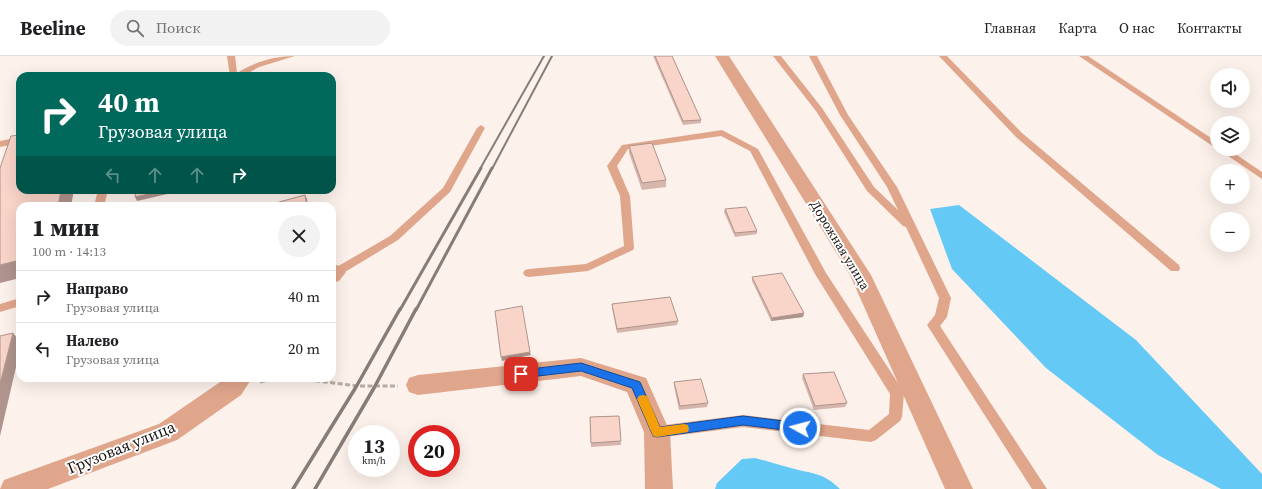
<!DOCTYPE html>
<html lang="ru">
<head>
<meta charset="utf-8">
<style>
  body { margin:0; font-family:"Source Serif 4",serif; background:#f2f2f2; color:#202124; height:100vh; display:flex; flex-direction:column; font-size:15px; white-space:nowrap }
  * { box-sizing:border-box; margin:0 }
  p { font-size:13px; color:#757577 }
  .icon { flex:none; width:22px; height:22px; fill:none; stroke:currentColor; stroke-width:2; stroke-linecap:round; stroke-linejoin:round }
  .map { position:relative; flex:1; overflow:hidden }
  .sheet { position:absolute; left:16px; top:146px; width:320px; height:180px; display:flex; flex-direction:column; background:#fff; border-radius:12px; box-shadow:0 4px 16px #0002 }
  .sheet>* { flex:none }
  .top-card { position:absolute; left:16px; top:16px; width:320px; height:122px; border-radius:12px; box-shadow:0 4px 16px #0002; background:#00695c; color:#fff; overflow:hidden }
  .tools { position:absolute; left:1210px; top:12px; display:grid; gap:8px }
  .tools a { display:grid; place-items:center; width:40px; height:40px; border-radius:50%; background:#fff; box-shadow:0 4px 16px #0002; font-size:20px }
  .speed { position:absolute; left:348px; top:369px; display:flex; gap:8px; font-size:20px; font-weight:700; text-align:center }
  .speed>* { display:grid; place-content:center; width:52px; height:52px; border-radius:50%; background:#fff; box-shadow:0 4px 16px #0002; line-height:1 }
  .speed small { font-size:10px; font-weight:400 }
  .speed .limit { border:6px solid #d22; background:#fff; color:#111 }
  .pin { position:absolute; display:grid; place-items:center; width:34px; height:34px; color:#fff; margin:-17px; border-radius:8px; box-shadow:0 2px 6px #0006 }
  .me { position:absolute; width:44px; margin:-22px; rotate:277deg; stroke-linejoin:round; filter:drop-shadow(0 0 3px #0008) }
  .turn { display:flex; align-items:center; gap:14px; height:84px; padding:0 16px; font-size:18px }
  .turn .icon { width:52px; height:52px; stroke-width:2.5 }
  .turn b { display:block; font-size:28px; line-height:34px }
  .lanes { display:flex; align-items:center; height:38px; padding:0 16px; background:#0003; justify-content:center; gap:20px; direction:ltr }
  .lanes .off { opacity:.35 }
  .round { display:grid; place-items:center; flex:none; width:42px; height:42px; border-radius:21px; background:#f2f2f2 }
  .headline { display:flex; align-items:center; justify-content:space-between; height:68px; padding:0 16px }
  h1 { font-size:24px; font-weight:800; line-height:30px }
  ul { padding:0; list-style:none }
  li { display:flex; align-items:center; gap:12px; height:52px; padding:0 16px; border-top:1px solid #e0e0e0 }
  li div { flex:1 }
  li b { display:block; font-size:15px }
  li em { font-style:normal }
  header { display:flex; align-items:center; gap:24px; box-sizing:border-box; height:56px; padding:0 20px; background:#fff; border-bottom:1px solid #e0e0e0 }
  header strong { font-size:19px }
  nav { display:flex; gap:22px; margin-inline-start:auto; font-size:14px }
  .search { width:280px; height:36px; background:#f2f2f2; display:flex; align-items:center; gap:10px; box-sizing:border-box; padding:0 14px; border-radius:22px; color:#757577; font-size:15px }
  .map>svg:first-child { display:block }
</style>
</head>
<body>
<header>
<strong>Beeline</strong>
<div class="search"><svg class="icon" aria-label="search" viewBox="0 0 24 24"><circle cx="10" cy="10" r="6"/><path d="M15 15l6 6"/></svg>Поиск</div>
<nav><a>Главная</a><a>Карта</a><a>О нас</a><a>Контакты</a></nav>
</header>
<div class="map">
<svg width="1262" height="433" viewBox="0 0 1262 433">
  <rect width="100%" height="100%" fill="#fdf1eb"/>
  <g fill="#65c9f6">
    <polygon points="959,149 1136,284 1262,418 1262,433 1221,433 1158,399 1046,312 952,213 930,153"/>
    <path d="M755 402C767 405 779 409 791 412 812 418 823 416 840 433H715L717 427 742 403Z"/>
  </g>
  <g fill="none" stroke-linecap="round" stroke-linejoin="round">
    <g stroke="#b5aaa5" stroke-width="3" stroke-dasharray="5 2.5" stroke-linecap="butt">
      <polyline points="293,322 358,330 398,330"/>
      <polyline points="260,326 280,322"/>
    </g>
    <g fill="#e0a68c" fill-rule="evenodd">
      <path d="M227 0H235L237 17C255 6 274 0 295 0L259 11 243 20H230Z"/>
      <polygon points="773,0 781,0 822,52 874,131 898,154 887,131 840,59 809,0 817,0 848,59 897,131 951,242 947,261 940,270 1047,433 1032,433 927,269 935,259 939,242 906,171 903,170 867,135 816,55"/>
      <polygon points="939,0 947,0 1022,77 1179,209 1180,212 1179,215 1171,215 1016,81"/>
      <polygon points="1079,0 1088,0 1217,86 1217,93"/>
      <polygon points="481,69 485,72 450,136 398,184 340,219 332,219 332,211 335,212 390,180 443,132 477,72"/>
      <polygon points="722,74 758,93 826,217 902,333 904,337 902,361 900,365 876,384 871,386 743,371 657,382 652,380 650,376 652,372 657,370 743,359 869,374 889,358 890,338 815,218 750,95 721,80 628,93 617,110 630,140 634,192 633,194 588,215 529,221 525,220 523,217 525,214 529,213 586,208 624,190 620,140 607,110 622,89"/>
      <polygon points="20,81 20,87 0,91 0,85"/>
      <polygon points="1218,93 1228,93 1262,116 1262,123"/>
      <polygon points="98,134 108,134 104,150 94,150"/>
      <polygon points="20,242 20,250 0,256 0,248"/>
    </g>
    <g fill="#e0a68c" fill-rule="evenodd">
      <polygon points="715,0 729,0 871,219 973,433 945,433 850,219"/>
      <polygon points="336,209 343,211 346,216 339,225 332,227 332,210"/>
      <polygon points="581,302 646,322 670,376 673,433 645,433 644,376 627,336 581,320 418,339 409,336 406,329 409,322 418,319"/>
      <polygon points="226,322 252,322 241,339 177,384 48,433 0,433 4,424 159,368"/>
    </g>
    <g stroke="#867d78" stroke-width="2">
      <polyline points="480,113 544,0"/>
      <polyline points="492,113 552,0"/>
    </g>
    <g stroke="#867d78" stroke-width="3">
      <polyline points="400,254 481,112"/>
      <polyline points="416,254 492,112"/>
    </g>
    <g stroke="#867d78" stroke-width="3.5">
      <polyline points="293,433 356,331 400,253"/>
      <polyline points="315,433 374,332 416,253"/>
    </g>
  </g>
  <g fill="#d6b6ac">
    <polygon points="653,0 672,0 701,64 701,67 683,69"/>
    <polygon points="629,90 666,124 666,131 642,134 629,97"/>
    <polygon points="725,153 757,175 757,178 735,181 724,156"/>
    <polygon points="752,221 804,257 803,261 771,265 752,225"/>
    <polygon points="612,248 678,265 677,269 617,277 612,252"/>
    <polygon points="803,318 847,347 845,351 814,354 802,322"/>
    <polygon points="674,326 708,347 707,351 679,354 674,330"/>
    <polygon points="619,360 621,389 591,391 590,361"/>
  </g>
  <g fill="#ae948c">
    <polygon points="61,134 74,134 71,150 58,150"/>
    <polygon points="167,134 185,134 137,145 135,141"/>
    <polygon points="305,139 307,143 308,150 307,150"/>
    <polygon points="20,204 20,222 0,227 0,209"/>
    <polygon points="804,257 803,261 771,265 772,262"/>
    <polygon points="13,277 20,285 20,294 0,380 0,328"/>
    <polygon points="530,296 531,299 502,305 501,301"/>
  </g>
  <g fill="#f9d4c8" stroke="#ae948c">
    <polygon points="655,0 672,0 701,64 683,65"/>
    <polygon points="20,79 20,134 61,134 58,150 20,150 20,204 0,209 0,112 11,80"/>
    <polygon points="652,87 666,124 642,127 629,90"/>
    <polygon points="136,134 167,134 135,141"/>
    <polygon points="305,139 307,150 279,150 279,146"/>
    <polygon points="746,151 757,175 735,177 725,153"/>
    <polygon points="782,217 804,257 772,262 752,221"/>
    <polygon points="670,241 678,265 617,273 612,248"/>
    <polygon points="522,250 530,296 501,301 495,255"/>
    <polygon points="13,277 0,328 0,280"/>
    <polygon points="834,316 847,347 815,350 803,318"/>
    <polygon points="701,323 708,347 680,350 674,326"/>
    <polygon points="619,360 621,385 591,387 590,361"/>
  </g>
  <polygon fill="#1a73e8" stroke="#114b97" points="581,307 640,326 660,371 743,360 800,367 804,368 805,372 804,375 800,376 743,369 657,381 653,380 632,332 581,315 521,322 518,321 516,318 518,315 521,314"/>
  <polygon fill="#f59e0b" points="643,339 647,340 660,371 684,368 688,369 689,373 688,376 657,381 653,380 637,343 639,340"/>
  <g text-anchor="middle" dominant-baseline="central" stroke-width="4" stroke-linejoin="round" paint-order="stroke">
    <g font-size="13" fill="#19120f" stroke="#fff">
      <text transform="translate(840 189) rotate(59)">Дорожная улица</text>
    </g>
    <g font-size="16" fill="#19120f" stroke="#fff">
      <text transform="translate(121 391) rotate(-22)">Грузовая улица</text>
    </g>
  </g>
</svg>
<div class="tools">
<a><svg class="icon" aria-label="sound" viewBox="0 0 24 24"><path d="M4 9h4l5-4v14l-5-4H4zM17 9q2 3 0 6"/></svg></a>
<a><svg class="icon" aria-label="layers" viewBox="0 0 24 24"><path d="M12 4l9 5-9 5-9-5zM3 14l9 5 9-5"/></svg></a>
<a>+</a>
<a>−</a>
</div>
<div class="speed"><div>13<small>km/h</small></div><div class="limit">20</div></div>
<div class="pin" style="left:521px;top:318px;background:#d93025"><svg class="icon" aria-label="arrive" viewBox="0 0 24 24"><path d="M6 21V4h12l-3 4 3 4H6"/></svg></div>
<svg class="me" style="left:800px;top:372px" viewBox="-20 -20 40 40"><circle r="17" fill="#1a73e8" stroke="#fff" stroke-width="3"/><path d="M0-11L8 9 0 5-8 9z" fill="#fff"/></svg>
<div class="top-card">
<div class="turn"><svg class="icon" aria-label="right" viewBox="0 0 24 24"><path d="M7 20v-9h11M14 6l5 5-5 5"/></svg><div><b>40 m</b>Грузовая улица</div></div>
<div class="lanes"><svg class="icon off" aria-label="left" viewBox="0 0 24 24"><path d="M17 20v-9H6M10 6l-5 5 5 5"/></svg><svg class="icon off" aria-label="ahead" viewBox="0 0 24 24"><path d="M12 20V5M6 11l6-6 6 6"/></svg><svg class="icon off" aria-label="ahead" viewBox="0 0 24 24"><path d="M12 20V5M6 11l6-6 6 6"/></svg><svg class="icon" aria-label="right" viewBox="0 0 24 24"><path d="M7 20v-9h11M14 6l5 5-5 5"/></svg></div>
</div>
<section class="sheet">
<div class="headline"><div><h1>1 мин</h1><p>100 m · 14:13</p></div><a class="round"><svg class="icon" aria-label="close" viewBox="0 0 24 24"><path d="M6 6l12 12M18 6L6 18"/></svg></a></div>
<ul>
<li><svg class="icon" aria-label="right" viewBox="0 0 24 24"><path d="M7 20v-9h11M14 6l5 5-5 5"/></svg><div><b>Направо</b><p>Грузовая улица</p></div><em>40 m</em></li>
<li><svg class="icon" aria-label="left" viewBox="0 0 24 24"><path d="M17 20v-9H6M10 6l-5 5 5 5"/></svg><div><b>Налево</b><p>Грузовая улица</p></div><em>20 m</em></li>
</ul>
</section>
</div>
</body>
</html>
